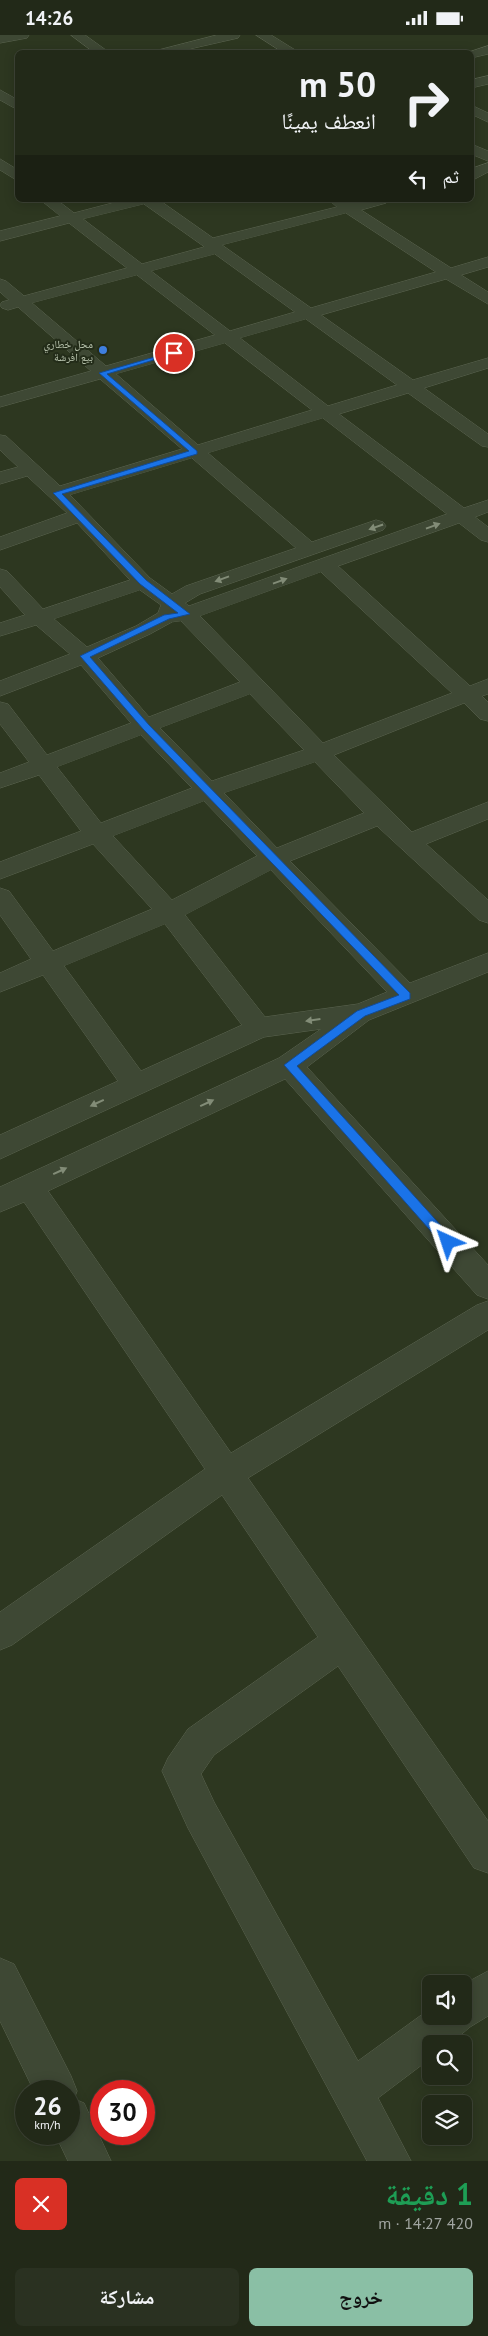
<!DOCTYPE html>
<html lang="ar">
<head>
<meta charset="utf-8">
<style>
  body { margin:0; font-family:"PT Sans","Noto Naskh Arabic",sans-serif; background:#2a3121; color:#f1f3f6; direction:rtl; height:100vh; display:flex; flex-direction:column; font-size:19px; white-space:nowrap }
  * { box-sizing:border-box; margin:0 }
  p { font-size:16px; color:#a2a6a2 }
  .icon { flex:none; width:28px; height:28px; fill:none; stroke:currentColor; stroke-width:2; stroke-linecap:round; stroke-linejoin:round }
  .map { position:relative; height:2126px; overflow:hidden; direction:ltr }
  .side { display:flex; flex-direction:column; background:#222918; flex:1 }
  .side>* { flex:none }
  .hud { position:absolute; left:15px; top:15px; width:459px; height:152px; border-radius:8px; box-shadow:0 2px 12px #0003,0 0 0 1px #3f4537; direction:rtl; background:#222918; color:#f1f3f6; overflow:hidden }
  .tools { position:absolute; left:422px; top:1940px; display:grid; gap:10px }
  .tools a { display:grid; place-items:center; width:50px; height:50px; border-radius:8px; background:#222918; box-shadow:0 2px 12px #0003,0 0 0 1px #3f4537; font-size:25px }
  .speed { position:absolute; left:15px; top:2045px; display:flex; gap:10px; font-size:25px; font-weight:700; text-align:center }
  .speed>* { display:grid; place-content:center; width:65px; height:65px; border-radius:50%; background:#222918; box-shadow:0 2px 12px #0003,0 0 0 1px #3f4537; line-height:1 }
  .speed small { font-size:12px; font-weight:400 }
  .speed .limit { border:8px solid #d22; background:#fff; color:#111 }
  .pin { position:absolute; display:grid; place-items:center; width:42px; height:42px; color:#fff; margin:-21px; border:2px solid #fff; border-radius:50%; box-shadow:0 1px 5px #0007 }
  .me { position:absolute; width:55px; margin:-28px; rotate:318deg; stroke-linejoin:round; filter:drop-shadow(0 0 4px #0008) }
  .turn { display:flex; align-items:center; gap:18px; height:105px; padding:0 15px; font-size:22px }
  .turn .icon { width:65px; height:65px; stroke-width:2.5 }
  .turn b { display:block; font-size:35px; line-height:42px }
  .then { display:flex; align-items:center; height:48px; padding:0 15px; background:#0003; gap:10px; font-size:19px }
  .round { display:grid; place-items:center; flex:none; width:52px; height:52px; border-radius:8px; background:#2a3121 }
  .overview { display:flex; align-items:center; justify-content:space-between; height:85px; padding:0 15px }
  h1 { font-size:30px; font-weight:700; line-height:38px; color:#1e9e55 }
  .primary-button { display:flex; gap:10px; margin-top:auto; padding:10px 15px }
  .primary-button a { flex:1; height:58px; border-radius:8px; background:#8abfa5; color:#111; font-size:20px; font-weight:700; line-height:58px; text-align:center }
  .primary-button a+a { background:#2a3121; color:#f1f3f6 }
  .status { display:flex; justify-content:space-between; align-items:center; height:35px; padding:0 25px; background:#222918; direction:ltr }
  .status svg { height:14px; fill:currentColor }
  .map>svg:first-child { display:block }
</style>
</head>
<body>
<div class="status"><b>14:26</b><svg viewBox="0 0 49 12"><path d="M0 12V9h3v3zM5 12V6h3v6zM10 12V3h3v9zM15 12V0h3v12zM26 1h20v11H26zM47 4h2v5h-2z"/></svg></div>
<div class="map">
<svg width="488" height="2126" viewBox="0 0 488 2126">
  <rect width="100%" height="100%" fill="#2d3720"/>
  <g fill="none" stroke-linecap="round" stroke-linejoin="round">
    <g stroke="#5c6551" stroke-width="1">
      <g id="minor">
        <polygon points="0,0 29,0 27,3 0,8"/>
        <polygon points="71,0 85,0 110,18 95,18"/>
        <polygon points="217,0 240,0 238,3 172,18 147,18"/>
        <polygon points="256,0 271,0 300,18 284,18"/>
        <polygon points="488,11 488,19 471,23 471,18 466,18"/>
        <polygon points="488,41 488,49 471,53 471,45"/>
        <polygon points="0,55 18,65 18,75 0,65"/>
        <polygon points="471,70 488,78 488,87 471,79"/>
        <polygon points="471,109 488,116 488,126 471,119"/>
        <polygon points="0,124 18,135 18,146 0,135"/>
        <polygon points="488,128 488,137 471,146 471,134"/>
        <path d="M41 165H57L74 178 124 165H159L213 203 337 172 329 165H346L351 168 364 165H388L386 168 361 175 451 233 488 222V232L461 240 488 257V269L446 244 321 280 413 345 488 323V333L424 353 488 399V412L482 411 408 358 339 379 464 473 488 465V477L475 482 488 492V507L481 505 459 488 338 531 470 651 488 644V659L482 661 488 667V686L480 684 464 668 334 720 412 797 488 767V784L426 809 488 865V888L479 885 377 791 290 826 410 948 488 918V937L369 985 307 1032 488 1230V1264L477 1260 285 1044 48 1156 231 1418 477 1270 488 1266V1295L248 1443 488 1786V1838L474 1833 338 1631 214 1720 201 1739 214 1767 358 2026 431 1973V1981H464V1949L488 1936V1981L470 1992 450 2009H431V2023L378 2063 411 2126H367L188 1793 162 1736 168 1723 188 1694 318 1602 222 1460 12 1610 0 1615V1577L205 1434 24 1167 0 1177V1152L279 1023 321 994 264 1002 0 1124V1100L118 1046 43 940 0 957V938L31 924 0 880V853L9 856 53 916 152 874 93 809 0 844V827L81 796 39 740 0 753V738L29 727 0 689V667L8 669 47 720 131 688 81 630 0 661V646L70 619 36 590 0 601V588L25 580 0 552V534L7 536 43 574 130 545 77 488 0 515V502L67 478 27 441 0 449V437L18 432 0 415V400L6 401 60 451 182 414 100 344 0 372V362L91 336 18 272 8 275 2 273 0 270 2 267 9 265 0 257V244L6 246 24 261 127 233 69 188 0 206V196L60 181ZM144 169 202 210 204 212 142 229 83 184ZM346 178 436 237 311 273 222 210ZM215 219 295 277 230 296 151 236ZM137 240 215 300 106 331 32 268ZM306 284 397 350 328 371 240 303ZM225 308 312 375 198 410 116 339ZM323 383 447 479 189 571 185 568 200 559 383 495 386 491 383 487 376 485 312 507 208 418ZM192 423 296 513 186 551 172 559 150 543 70 460ZM321 537 452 658 323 708 200 581ZM140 555 161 570 158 578 136 591 87 612 54 584ZM181 586 240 647 149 682 98 623 150 599 172 587ZM250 659 304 715 212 746 160 693ZM141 700 192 753 101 788 57 732ZM315 727 364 778 277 813 224 758ZM204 766 257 821 172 865 113 801ZM271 835 387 957 358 969 265 982 185 880ZM165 889 242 990 141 1036 64 931Z"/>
        <polygon points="0,1923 14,1929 71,2041 77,2056 74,2064 84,2068 111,2126 68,2126 55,2099 69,2099 69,2056 34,2056 0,1986"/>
      </g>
    </g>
    <use href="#minor" fill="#3e4834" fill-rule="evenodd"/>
  </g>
  <defs><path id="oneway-solid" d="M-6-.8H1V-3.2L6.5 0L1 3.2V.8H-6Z" transform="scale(1.25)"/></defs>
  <g fill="#828c77">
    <use href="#oneway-solid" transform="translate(433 491) rotate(-20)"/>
    <use href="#oneway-solid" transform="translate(376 492) rotate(161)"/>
    <use href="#oneway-solid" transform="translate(222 544) rotate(160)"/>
    <use href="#oneway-solid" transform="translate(280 546) rotate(-20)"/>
    <use href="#oneway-solid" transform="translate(313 985) rotate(172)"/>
    <use href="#oneway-solid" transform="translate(97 1068) rotate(155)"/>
    <use href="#oneway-solid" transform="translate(207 1068) rotate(-25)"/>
    <use href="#oneway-solid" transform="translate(60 1136) rotate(-25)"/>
  </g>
  <polygon fill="#1a73e8" stroke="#114b97" points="172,317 177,318 107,339 197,416 197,419 62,459 146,545 190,579 169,584 90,622 149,690 410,958 410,964 365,981 297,1031 453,1204 454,1207 453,1211 444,1211 284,1030 357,976 399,960 143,694 80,621 164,580 178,578 140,549 53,458 189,416 99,338"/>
  <circle fill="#3f7fe0" stroke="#232c19" stroke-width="2" cx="103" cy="315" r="5"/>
  <g text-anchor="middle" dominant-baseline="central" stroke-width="4" stroke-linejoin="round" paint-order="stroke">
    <g font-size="11" fill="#b9c4ae" stroke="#232c19" text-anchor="end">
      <text x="93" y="309">محل خطاري<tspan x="93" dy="13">بيع افرشة</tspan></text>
    </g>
  </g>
</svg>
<div class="tools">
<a><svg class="icon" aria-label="sound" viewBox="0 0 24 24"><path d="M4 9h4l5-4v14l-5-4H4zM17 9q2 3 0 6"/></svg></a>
<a><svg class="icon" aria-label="search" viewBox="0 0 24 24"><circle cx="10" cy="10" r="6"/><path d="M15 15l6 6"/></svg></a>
<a><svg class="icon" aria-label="layers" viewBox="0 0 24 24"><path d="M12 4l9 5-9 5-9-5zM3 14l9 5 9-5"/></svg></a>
</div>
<div class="speed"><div>26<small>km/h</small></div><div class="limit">30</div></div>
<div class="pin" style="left:174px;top:318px;background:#d93025"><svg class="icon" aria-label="arrive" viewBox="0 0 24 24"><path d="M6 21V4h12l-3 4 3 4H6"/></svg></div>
<svg class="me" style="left:448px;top:1207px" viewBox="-20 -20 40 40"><path d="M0-17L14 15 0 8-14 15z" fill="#1a73e8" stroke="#fff" stroke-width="4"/></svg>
<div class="hud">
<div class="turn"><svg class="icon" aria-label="right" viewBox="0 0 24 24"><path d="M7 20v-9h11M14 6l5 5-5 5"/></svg><div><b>50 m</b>انعطف يمينًا</div></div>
<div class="then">ثم<svg class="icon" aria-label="left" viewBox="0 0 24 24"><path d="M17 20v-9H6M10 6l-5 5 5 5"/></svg></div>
</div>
</div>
<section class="side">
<div class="overview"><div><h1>1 دقيقة</h1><p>420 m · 14:27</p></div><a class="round" style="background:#d93025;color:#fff"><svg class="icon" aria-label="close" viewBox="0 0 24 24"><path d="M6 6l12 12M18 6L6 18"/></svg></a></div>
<div class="primary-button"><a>خروج</a><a>مشاركة</a></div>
</section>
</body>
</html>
